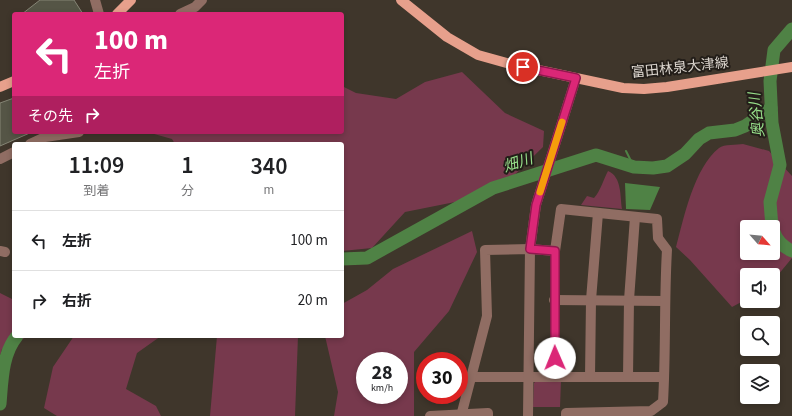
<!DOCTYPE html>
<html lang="ja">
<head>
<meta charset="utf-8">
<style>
  body { margin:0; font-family:"Source Sans 3","Noto Sans JP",sans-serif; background:#f6f6f6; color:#202124; height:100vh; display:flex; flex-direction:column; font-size:15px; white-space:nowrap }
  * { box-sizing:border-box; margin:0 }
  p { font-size:13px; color:#757577 }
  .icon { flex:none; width:22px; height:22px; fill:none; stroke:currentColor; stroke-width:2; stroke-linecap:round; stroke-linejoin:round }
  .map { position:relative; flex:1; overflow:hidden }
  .sheet { position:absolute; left:12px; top:142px; width:332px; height:196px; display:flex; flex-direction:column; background:#fff; border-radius:4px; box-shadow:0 2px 6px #0003 }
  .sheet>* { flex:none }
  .guide { position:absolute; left:12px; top:12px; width:332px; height:122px; border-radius:4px; box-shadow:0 2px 6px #0003; background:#db2777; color:#fff; overflow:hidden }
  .needle { width:26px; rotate:117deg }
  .buttons { position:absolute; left:740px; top:220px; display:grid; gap:8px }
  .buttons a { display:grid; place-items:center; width:40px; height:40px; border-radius:4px; background:#fff; box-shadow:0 2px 6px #0003; font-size:20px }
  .speed { position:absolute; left:356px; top:352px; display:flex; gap:8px; font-size:20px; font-weight:700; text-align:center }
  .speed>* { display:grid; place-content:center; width:52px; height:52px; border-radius:50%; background:#fff; box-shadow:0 2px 6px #0003; line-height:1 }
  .speed small { font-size:10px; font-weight:400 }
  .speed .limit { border:6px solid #d22; background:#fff; color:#111 }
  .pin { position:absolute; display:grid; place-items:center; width:34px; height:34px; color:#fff; margin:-17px; border:2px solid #fff; border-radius:50%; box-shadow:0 1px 4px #0007 }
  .me { position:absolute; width:44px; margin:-22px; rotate:359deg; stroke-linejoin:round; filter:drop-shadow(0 0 3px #0008) }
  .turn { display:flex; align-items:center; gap:14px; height:84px; padding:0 16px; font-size:18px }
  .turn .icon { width:52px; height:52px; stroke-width:2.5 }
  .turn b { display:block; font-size:28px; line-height:34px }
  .then { display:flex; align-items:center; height:38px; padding:0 16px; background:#0003; gap:8px; font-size:15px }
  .eta { display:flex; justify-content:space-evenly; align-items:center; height:68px; text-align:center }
  .eta b { font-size:24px; font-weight:600; line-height:28px }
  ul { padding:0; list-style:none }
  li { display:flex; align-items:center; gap:12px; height:60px; padding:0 16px; border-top:1px solid #e0e0e0 }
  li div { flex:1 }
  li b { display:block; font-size:15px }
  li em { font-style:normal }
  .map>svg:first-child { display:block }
</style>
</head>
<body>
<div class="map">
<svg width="792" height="416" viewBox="0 0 792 416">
  <rect width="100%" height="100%" fill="#3f362b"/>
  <g fill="#77394d" fill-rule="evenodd">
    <polygon points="462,72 505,113 544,131 543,147 495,194 405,212 372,248 342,251 342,144 175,144 172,139 147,132 342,132 342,86 356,93 396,99 425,82"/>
    <path d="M743 144 769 151 792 176V258L773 281V275H747V299L732 307 690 260 676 247C684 217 694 168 719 148 724 144 737 145 743 144ZM747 227H773V253H747Z"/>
    <path d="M608 171C622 177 620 196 622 209L581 205 587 196 594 198C601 190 603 180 608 171Z"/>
    <path d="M472 231 477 252 449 311 414 352V416H334L338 392 325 336H342V304L367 290 393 269ZM365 361H399V395H365Z"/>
    <polygon points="0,293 14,300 14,336 29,336 2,349 0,356"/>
    <polygon points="74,336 161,336 137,353 126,389 156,406 161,416 57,416 44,408 53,367"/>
    <polygon points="217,336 298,336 295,416 210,416"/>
    <polygon points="537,380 561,380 560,407 533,407 534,383"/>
  </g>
  <polygon fill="#4f8245" points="625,183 660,187 650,210 626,209"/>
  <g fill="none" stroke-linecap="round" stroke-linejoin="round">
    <polyline stroke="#4f8245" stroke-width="2" points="626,151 634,167"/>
    <g stroke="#4f8245" stroke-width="13">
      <polyline points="772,227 770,202 780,165 772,123 770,81 774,50 792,29"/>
      <path d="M773 230C777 241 782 246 792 251"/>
      <polyline points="342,259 367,258 493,188 596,155 634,167 653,168 667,166 685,154 699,139 709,133 735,130 745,126 771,108"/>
      <path d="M0 404C2 381 2 354 17 336"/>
    </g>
  </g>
  <g fill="#555546" stroke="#858575">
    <polygon points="40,0 74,0 83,14 22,14"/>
    <polygon points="14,98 14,132 32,132 0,146 0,103"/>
  </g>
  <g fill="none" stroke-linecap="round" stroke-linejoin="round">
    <g stroke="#906d63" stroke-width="10">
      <polyline points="95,0 99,14"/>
      <polyline points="180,14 195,7 202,0"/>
      <polyline points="30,144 45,137 79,132"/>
      <polyline points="0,159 14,152"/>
      <polyline points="0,251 5,252"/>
      <polyline points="554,300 664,301"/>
      <polyline points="470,377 664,377"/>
      <path d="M555 377V251L561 209 657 219 658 238 667 250C664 300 666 351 663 402L651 411 566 413V416"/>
      <polyline points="590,377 591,300 598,213"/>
      <polyline points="628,377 629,300 635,217"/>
      <polyline points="430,416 488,413 488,416"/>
      <polyline points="461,416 487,316 485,250 530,249 555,251"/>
      <polyline points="528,416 530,249 536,205 576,78"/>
    </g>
    <g stroke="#e7a08c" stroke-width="10">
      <polyline points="401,0 447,37 478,55 510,64 623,88 644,89 667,87 792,67"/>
      <polyline points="117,14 131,0"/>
      <polyline points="0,87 14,81"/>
    </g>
  </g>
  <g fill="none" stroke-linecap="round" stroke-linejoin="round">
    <g stroke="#8e194d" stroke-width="10">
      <polyline id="route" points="523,67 576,78 536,205 530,249 555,251 555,358"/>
    </g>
    <use href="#route" stroke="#db2777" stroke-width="7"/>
    <polyline stroke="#f59e0b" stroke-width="7" points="540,192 562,122"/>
  </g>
  <g text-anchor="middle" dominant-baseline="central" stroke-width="4" stroke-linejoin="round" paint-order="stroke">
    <g font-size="14" fill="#dcd6cf" stroke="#231e19">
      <text transform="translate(680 68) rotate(-6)">富田林泉大津線</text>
    </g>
    <g font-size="15" font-style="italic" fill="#97df8a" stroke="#231e19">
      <text transform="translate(757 115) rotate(-96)">奥谷川</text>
      <text transform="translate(518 163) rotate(-18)">畑川</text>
    </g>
  </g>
</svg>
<div class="buttons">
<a><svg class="needle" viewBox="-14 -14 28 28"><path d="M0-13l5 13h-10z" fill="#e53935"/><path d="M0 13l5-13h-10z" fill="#757577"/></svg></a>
<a><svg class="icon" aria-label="sound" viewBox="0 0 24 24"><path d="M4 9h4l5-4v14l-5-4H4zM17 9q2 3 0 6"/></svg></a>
<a><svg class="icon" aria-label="search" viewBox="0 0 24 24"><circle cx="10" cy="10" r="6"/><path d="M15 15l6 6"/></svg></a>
<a><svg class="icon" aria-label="layers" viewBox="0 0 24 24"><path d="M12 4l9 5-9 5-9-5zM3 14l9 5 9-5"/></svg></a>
</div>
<div class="speed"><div>28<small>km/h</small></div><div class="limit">30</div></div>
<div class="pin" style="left:523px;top:67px;background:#d93025"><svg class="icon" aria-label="arrive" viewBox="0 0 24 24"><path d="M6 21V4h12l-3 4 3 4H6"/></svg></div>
<svg class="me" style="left:555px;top:358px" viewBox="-20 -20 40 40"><circle r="19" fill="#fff"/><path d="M0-13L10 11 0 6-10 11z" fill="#db2777"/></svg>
<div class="guide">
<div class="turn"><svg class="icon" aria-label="left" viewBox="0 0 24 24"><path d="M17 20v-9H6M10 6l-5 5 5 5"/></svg><div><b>100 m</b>左折</div></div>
<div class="then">その先<svg class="icon" aria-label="right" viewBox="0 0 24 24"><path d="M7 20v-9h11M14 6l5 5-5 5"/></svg></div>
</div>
<section class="sheet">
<div class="eta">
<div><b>11:09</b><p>到着</p></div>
<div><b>1</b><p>分</p></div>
<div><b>340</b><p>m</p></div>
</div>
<ul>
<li><svg class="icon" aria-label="left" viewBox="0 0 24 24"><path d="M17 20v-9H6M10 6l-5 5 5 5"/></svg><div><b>左折</b></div><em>100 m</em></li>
<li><svg class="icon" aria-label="right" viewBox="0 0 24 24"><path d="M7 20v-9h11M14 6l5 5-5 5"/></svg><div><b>右折</b></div><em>20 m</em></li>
</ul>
</section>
</div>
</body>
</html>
